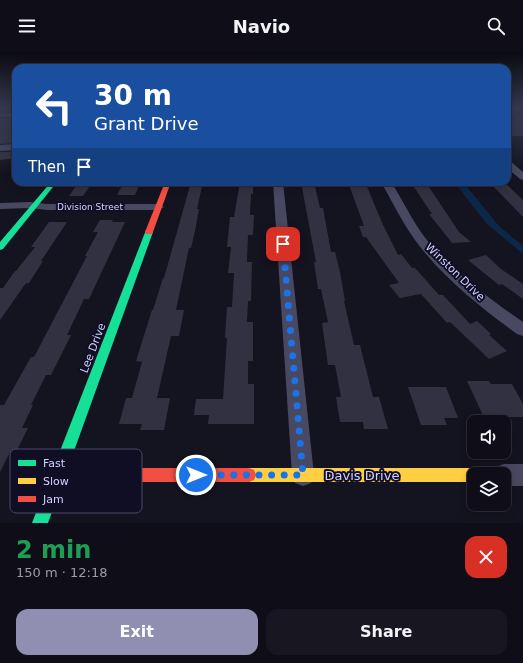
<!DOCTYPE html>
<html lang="en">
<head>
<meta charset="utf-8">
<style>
  body { margin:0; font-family:"DejaVu Sans",sans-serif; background:#181721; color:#f1f3f6; height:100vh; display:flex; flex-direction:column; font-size:15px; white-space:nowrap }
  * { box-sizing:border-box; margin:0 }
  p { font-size:13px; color:#9b9ca2 }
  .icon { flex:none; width:22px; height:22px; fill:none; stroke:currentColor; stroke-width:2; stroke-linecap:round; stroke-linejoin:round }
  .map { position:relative; height:471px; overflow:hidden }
  .drawer { display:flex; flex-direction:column; background:#0f0e18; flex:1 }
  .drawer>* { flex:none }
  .hud { position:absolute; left:12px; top:12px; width:499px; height:122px; border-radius:12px; box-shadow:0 2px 10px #0003,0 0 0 1px #2f2e37; background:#1a4fa0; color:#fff; overflow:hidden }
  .buttons { position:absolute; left:467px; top:363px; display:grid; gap:8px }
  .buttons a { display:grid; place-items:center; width:44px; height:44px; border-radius:8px; background:#0f0e18; box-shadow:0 2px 10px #0003,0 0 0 1px #2f2e37; font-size:20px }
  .pin { position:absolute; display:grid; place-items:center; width:34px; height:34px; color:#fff; margin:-17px; border-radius:8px; box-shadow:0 2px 6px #0006 }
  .me { position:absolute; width:44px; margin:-22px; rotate:90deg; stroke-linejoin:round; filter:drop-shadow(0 0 3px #0008) }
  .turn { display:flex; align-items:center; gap:14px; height:84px; padding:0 16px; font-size:18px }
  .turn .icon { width:52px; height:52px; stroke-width:2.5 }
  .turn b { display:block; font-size:28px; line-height:34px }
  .then { display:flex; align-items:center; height:38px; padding:0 16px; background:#0003; gap:8px; font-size:15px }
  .round { display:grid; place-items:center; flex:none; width:42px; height:42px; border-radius:12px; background:#181721 }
  .overview { display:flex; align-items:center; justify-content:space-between; height:68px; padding:0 16px }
  h1 { font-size:24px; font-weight:600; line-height:30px; color:#1e9e55 }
  .primary-button { display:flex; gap:8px; margin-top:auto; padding:8px 16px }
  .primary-button a { flex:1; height:46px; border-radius:12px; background:#908fb1; color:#fff; font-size:16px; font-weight:600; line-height:46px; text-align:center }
  .primary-button a+a { background:#181721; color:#f1f3f6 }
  header { display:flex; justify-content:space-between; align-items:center; height:52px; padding:0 16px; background:#0f0e18; font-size:18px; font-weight:600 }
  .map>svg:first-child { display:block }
</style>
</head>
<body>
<header><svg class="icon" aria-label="menu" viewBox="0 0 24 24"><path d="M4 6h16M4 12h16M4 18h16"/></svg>Navio<svg class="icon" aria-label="search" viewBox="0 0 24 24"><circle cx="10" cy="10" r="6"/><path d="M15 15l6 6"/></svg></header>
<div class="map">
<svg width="523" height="471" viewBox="0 0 523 471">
  <rect width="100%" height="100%" fill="#141320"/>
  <polygon fill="#0d2747" points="454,130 463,130 499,174 523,194 523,202 487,172"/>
  <g fill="#323142">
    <polygon points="507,56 523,65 523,84 507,84"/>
    <polygon points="0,66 16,66 16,91 0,92"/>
    <polygon points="0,100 16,100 16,106 0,108"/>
    <polygon points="191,130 203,130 197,157 199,157 195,179 191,196 189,196 176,258 184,258 179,284 171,284 157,346 170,346 164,378 140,378 142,372 119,372 126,346 132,346 142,310 136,309 152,258 153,258 163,226 164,226"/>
    <polygon points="240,130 253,130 253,142 251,142 250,163 254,163 253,183 248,183 247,210 252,210 251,249 248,249 247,270 253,270 253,309 248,309 248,332 254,332 254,372 208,372 209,363 194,363 196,347 223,347 227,286 225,286 227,255 232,255 234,221 228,221 231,195 227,195 230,165 234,165"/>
    <polygon points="301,130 314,130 320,156 323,156 331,200 335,200 340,220 345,249 344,249 354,293 360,293 373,345 379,345 388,377 364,377 363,370 340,370 336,345 341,345 335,313 328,313 322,271 328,270 321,237 318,237 314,210 316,210"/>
    <polygon points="348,130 365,130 383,173 398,203 401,202 412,216 415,216 439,243 443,243 470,272 477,269 491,282 489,283 507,299 489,307 450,270 447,271 421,242 400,246 389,233 399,231 366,185 363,185 359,174 364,174"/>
    <polygon points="489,130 504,130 523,148 523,165"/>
    <polygon points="78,131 92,131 83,144 69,144"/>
    <polygon points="123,132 140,132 135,143 117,143"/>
    <polygon points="414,135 429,135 459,180 471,190 452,191 429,162 432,162"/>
    <polygon points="100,168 113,168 112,170 125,170 89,247 84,247 67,283 71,283 51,323 46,323 31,353 33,353 22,376 28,376 16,400 10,400 0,420 0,353 4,353 31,305 34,305 87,204 85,204 98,180 93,180"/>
    <polygon points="49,170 67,170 41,209 43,209 29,231 26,231 0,268 0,236 3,236 15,219 16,219 35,195 31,195"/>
    <polygon points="486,203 501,217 523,232 523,247 502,232 499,233 468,208"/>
    <polygon points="467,329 489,329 491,332 512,332 523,352 523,365 508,365 510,370 486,370"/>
    <polygon points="408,335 446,335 458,366 444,366 447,373 421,373"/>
  </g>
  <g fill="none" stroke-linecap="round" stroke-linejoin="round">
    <g fill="#484961" fill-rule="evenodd">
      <rect x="0" y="61" width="16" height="4"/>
      <polygon points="16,92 16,98 0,99 0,93"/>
      <polygon points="507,108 510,109 523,120 523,128 520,127 507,116"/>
      <polygon points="273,130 283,130 314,423 311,431 303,434 295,431 292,423"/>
      <path d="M381 130H391C402 147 411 166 423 183 450 218 487 245 523 270V284L517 282C480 255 443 226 415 188 402 170 392 149 381 130Z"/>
      <polygon points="30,150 47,152 159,152 164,155 159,158 47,158 30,156 0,157 0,151"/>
      <polygon points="504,412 523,412 523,434 504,434 504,422 494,422 496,415"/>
    </g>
    <g fill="#16e098" fill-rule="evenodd">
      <polygon points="51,130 57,130 3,197 0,198 0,190"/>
      <polygon points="146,178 152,178 153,180 48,471 32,471"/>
    </g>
    <polygon fill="#ffcf43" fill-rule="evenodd" points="249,416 474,416 479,418 481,422 474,422 474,430 249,430 244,428 242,423 244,418"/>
    <g fill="#f24e42" fill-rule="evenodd">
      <polygon points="165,130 171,130 153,180 152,182 146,182 145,180"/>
      <polygon points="58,416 249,416 254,418 256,423 254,428 249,430 58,430 53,428 51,423 53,418"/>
    </g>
  </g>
  <linearGradient id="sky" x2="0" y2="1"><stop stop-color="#0b0a12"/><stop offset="0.46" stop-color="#34394e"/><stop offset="1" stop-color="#34394e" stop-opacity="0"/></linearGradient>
  <rect width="523" height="122" fill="url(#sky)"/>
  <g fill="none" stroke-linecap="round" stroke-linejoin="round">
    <polyline stroke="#1a73e8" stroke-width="7" stroke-dasharray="0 12.6" points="196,423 303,423 283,192"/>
  </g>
  <g text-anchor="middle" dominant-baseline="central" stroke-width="4" stroke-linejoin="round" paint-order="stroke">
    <g font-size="9" fill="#d3d2ff" stroke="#100e25">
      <text x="90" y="155">Division Street</text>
    </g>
    <g font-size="11" fill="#d3d2ff" stroke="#100e25">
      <text transform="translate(455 220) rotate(44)">Winston Drive</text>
      <text transform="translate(93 296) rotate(-69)">Lee Drive</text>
    </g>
    <g font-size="13" fill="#d3d2ff" stroke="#100e25">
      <text x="362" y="423">Davis Drive</text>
    </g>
  </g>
  <rect x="10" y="397" width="132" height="64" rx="6" fill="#100e25" stroke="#4a4966" stroke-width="1"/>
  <rect x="18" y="408" width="18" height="6" fill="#16e098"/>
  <rect x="18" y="426" width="18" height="6" fill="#ffcf43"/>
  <rect x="18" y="444" width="18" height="6" fill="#f24e42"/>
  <g font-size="11" fill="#d3d2ff">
    <text x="43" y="415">Fast</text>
    <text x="43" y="433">Slow</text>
    <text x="43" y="451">Jam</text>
  </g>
</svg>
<div class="buttons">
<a><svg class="icon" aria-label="sound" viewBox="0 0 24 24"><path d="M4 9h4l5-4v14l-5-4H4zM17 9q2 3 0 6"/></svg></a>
<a><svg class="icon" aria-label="layers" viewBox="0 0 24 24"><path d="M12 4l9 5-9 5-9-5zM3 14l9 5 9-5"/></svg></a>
</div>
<div class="pin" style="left:283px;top:192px;background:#d93025"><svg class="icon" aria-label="arrive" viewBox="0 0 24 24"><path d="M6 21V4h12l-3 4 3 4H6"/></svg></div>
<svg class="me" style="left:196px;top:423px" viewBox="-20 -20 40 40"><circle r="17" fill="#1a73e8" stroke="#fff" stroke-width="3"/><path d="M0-11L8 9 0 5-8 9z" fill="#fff"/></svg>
<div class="hud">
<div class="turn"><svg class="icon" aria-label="left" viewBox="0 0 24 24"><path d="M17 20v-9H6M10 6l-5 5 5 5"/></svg><div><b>30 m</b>Grant Drive</div></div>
<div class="then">Then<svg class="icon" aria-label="arrive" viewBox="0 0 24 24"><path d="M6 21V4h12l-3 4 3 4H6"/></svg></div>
</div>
</div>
<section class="drawer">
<div class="overview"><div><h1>2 min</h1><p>150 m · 12:18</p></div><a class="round" style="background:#d93025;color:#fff"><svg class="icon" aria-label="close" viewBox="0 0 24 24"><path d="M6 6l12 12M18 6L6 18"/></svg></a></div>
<div class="primary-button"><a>Exit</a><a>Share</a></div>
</section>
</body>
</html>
